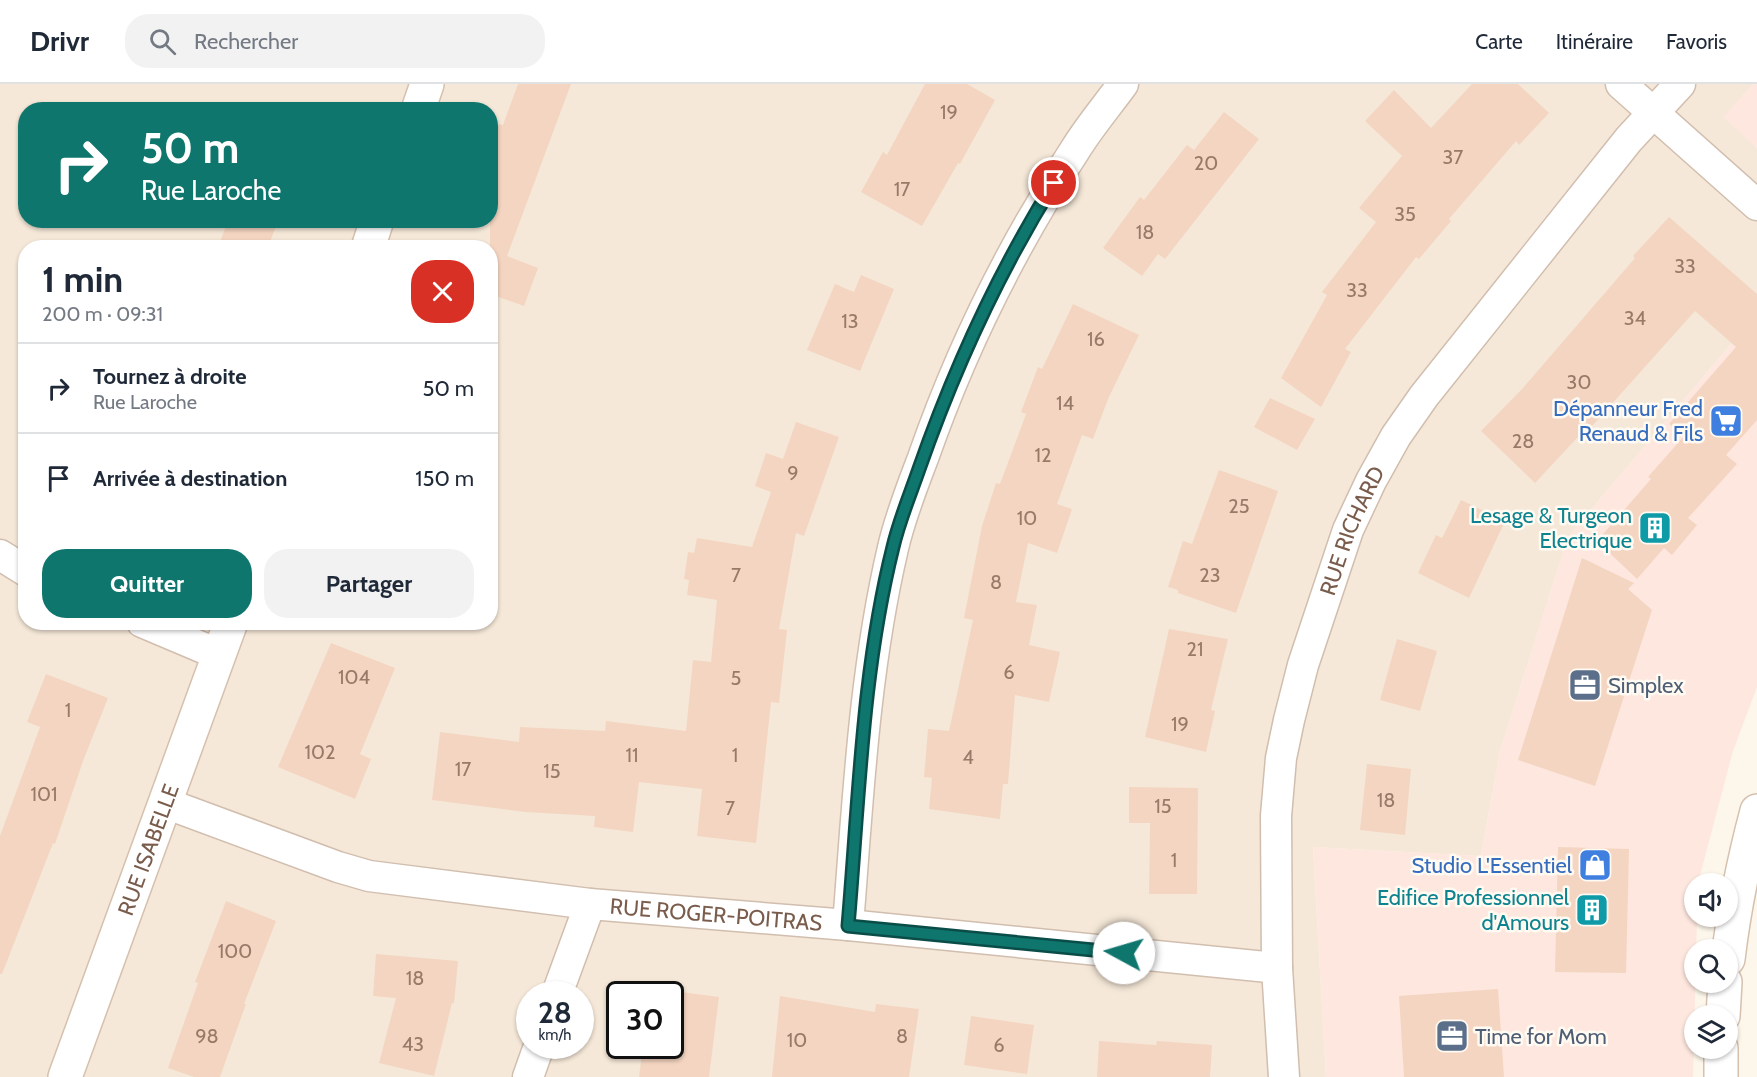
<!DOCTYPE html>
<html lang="fr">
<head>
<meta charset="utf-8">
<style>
  body { margin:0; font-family:Cabin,sans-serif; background:#f2f2f3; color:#1f2937; height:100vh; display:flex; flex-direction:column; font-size:22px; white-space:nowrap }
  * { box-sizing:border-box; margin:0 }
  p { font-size:20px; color:#747a83 }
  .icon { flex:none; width:33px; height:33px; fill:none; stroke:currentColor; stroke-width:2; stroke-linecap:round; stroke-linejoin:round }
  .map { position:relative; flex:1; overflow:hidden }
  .sheet { position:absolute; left:18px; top:156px; width:480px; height:390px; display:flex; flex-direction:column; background:#fff; border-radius:24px; box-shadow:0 2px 4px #0004 }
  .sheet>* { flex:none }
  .guide { position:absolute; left:18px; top:18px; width:480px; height:126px; border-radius:24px; box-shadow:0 2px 4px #0004; background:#0f766e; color:#fff; overflow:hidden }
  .buttons { position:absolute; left:1684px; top:789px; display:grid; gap:12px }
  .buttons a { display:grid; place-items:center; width:54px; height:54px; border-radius:50%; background:#fff; box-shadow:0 2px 4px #0004; font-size:30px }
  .speed { position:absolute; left:516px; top:897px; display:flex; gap:12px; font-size:30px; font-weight:700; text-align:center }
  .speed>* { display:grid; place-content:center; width:78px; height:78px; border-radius:50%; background:#fff; box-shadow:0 2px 4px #0004; line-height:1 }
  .speed small { font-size:15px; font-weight:400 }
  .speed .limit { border:3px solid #111; border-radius:9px; background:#fff; color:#111 }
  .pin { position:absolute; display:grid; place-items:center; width:51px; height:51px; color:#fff; margin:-26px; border:3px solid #fff; border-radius:50%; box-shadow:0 2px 6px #0007 }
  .me { position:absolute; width:66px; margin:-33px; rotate:276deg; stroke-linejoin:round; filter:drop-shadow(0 0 4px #0008) }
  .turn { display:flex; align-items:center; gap:21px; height:126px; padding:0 24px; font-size:27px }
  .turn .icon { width:78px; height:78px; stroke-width:2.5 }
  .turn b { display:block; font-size:42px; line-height:51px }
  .round { display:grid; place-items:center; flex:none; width:63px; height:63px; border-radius:24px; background:#f2f2f3 }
  .head { display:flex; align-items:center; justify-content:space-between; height:102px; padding:0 24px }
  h1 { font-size:36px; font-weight:700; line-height:45px }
  .cta { display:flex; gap:12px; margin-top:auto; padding:12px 24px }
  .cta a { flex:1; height:69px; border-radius:24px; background:#0f766e; color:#fff; font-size:24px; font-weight:700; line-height:69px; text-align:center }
  .cta a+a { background:#f2f2f3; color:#1f2937 }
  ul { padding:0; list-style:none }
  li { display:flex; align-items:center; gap:18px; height:90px; padding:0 24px; border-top:2px solid #e0e1e3 }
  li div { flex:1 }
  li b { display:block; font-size:22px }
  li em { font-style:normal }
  header { display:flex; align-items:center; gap:36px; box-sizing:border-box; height:84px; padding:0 30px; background:#fff; border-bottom:2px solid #e0e1e3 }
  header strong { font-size:28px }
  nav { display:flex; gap:33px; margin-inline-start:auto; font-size:21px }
  .search { width:420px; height:54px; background:#f2f2f3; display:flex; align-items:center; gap:15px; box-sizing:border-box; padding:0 21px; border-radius:24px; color:#747a83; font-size:22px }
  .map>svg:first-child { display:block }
</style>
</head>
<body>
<header>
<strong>Drivr</strong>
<div class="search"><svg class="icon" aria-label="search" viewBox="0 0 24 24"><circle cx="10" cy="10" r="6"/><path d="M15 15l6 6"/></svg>Rechercher</div>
<nav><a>Carte</a><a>Itinéraire</a><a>Favoris</a></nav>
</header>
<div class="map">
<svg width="1757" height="993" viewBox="0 0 1757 993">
  <rect width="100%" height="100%" fill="#fdf6ea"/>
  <path fill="#f5e8d8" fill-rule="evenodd" d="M0 0H1753L1724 33 1757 64V229L1568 453 1500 667 1481 772 1313 763 1326 993H0ZM26 26H490V136H26ZM26 164H490V538H26ZM530 910H580V962H530ZM620 910H670V962H620Z"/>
  <g fill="#fee7de">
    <polygon points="1753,0 1757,0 1757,64 1723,33"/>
    <polygon points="1757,229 1757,603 1733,667 1698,799 1695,800 1695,832 1697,833 1693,993 1326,993 1313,763 1481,772 1500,667 1568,453"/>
  </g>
  <g fill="#f4d5c1">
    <polygon points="518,0 571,0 507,172 538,184 524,222 490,210 490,63 499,40 503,41"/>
    <polygon points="925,0 967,0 995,16 960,80 958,79 922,142 861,108 883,68 887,71"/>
    <polygon points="1472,0 1518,0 1549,29 1519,61 1516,57 1449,135 1451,137 1419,175 1416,173 1345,265 1351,268 1321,323 1281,294 1327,211 1322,208 1376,138 1359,124 1402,72 1365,37 1394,6 1431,44"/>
    <polygon points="1224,28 1259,55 1165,175 1158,170 1142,192 1103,164 1140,113 1144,116 1187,61 1194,66"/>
    <polygon points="1669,133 1757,210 1757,336 1726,371 1737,380 1688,434 1697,441 1672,471 1664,464 1637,495 1597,457 1651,395 1648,393 1684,352 1669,340 1736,263 1695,227 1592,342 1590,340 1535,399 1481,347 1523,304 1635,174 1633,172"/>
    <polygon points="228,136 278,136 268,164 218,164"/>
    <polygon points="861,191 894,205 860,287 807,266 835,200 854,208"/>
    <polygon points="1073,220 1139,251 1108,315 1093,355 1082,351 1057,420 1072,425 1057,469 1028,459 1016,518 1037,521 1029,561 1060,568 1049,618 1015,611 1008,700 1003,700 1000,735 929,725 932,694 924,693 928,645 949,647 973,536 964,534 982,442 996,399 1000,400 1026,330 1021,328 1038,283 1042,285"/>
    <polygon points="1270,314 1315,335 1297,366 1254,343"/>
    <polygon points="796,338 839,353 804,452 796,449 779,545 787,546 779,619 771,618 756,759 697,752 702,705 639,698 633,748 594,743 595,732 525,728 432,716 440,648 519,658 520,643 605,647 606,637 686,647 693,576 711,578 717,516 687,511 689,496 684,495 688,468 694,469 697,454 752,463 771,408 755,402 766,369 783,375"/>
    <polygon points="1219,386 1278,407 1236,529 1178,509 1178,506 1168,503 1183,457 1192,460"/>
    <polygon points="1461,416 1505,437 1469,514 1418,489 1436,451 1442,454"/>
    <polygon points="1582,474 1634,499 1628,505 1652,526 1595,702 1518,676"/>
    <polygon points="1169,545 1228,555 1211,626 1215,627 1206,668 1145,653"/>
    <polygon points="1397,555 1437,567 1420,627 1380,616"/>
    <polygon points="331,559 395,584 360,670 371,675 355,715 278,683"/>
    <polygon points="46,590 108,614 83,677 55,760 53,759 2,890 0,890 0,752 40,643 27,638"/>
    <polygon points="1367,680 1411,685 1405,751 1360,746"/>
    <polygon points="1129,703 1198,704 1197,810 1149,810 1150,739 1129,739"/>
    <polygon points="1558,763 1629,765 1626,889 1555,888"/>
    <polygon points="226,817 276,837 244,920 246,920 220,993 194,993 168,984 198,899 195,898"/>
    <polygon points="376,870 458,877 454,919 452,919 434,992 379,979 396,914 373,912"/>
    <polygon points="650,904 719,913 709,993 639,993 643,962 670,962 670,910 649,910"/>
    <polygon points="1498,905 1504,993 1404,993 1399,912"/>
    <polygon points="780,912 875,928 876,920 919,925 909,993 772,993"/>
    <polygon points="971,932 1034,941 1027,990 964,981"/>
    <polygon points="1099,957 1156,961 1157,957 1212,961 1210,993 1097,993"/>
  </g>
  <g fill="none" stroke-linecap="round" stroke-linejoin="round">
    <g stroke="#d1beae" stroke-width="33">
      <g id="street">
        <polyline points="1621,0 1757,121"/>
        <polyline points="0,471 26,487"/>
        <polyline points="142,538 220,571"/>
        <path id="s1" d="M165 719 338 783 369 792 590 820 848 841 1277 884"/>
        <path d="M848 841C858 715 864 588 893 464 900 433 912 403 923 374 961 265 1012 162 1075 66 1089 43 1107 22 1123 0"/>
        <polyline points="557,910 590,820"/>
        <polyline points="528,993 539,962"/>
        <path id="s2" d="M1284 993 1277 884 1276 732 1281 674 1289 636 1303 581 1348 446 1371 397 1396 352 1424 312 1629 55 1680 0"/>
      </g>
    </g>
    <g stroke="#d6c0ae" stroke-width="36">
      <g id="secondary">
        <polyline points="418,26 427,0"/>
        <polyline points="368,164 377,136"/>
        <path d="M1728 875C1734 824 1744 776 1757 727"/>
        <polyline points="1723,932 1725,898"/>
        <path id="s3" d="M65 993 231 538"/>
        <polyline points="1721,993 1721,964"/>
      </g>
    </g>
    <use href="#street" stroke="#fff" stroke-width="30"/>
    <use href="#secondary" stroke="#fff" stroke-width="33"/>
  </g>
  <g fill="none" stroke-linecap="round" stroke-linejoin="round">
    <g stroke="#0a4d48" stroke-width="15">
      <path id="route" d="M1054 99C998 189 954 285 919 385 910 411 899 437 893 463 862 587 859 715 848 842L1124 869"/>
    </g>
    <use href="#route" stroke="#0f766e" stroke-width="10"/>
  </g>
  <defs>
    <g id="supermarket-square" transform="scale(1.725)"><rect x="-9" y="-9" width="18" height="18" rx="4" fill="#3f7fe0" stroke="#fffaf2"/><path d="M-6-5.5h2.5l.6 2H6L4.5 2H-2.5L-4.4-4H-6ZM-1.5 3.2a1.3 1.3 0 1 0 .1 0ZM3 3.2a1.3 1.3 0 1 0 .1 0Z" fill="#fff"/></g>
    <g id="building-square" transform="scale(1.725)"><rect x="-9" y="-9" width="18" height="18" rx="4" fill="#0f9aa8" stroke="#fffaf2"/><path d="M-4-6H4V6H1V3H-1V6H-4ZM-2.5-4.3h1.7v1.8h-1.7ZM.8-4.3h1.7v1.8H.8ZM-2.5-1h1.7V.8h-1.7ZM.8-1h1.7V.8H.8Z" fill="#fff"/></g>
    <g id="office-square" transform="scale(1.725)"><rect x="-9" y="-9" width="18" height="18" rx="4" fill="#5c6f8a" stroke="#fffaf2"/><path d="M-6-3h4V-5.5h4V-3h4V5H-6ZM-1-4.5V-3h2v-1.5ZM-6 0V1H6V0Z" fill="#fff"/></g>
    <g id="shop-square" transform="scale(1.725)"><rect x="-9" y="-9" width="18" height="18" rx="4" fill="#3f7fe0" stroke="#fffaf2"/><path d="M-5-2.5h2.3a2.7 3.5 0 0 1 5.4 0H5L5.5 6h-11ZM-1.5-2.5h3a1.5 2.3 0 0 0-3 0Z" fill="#fff"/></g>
  </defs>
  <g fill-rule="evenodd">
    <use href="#supermarket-square" x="1726" y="337"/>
    <use href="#building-square" x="1655" y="444"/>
    <use href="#office-square" x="1585" y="601"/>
    <use href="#shop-square" x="1595" y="781"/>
    <use href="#building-square" x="1592" y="826"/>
    <use href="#office-square" x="1452" y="952"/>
  </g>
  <g text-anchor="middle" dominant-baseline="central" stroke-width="5" stroke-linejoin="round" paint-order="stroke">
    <g font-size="20" fill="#987a69">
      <text x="949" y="28">19</text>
      <text x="1453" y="73">37</text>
      <text x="1206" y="79">20</text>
      <text x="902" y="105">17</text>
      <text x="1405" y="130">35</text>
      <text x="1145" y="148">18</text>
      <text x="1685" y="182">33</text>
      <text x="1357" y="206">33</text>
      <text x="1635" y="234">34</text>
      <text x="850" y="237">13</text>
      <text x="1096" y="255">16</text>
      <text x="1579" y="298">30</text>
      <text x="1065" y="319">14</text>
      <text x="1523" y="357">28</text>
      <text x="1043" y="371">12</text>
      <text x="793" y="389">9</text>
      <text x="1239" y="422">25</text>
      <text x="1027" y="434">10</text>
      <text x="736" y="491">7</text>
      <text x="1210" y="491">23</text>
      <text x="996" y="498">8</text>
      <text x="1195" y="565">21</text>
      <text x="1009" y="588">6</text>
      <text x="354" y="593">104</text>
      <text x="736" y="594">5</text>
      <text x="68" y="626">1</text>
      <text x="1180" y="640">19</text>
      <text x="320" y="668">102</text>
      <text x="632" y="671">11</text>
      <text x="735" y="671">1</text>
      <text x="968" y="673">4</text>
      <text x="463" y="685">17</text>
      <text x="552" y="687">15</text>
      <text x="44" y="710">101</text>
      <text x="1386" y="716">18</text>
      <text x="1163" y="722">15</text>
      <text x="730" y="724">7</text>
      <text x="1174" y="776">1</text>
      <text x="235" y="867">100</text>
      <text x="415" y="894">18</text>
      <text x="207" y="952">98</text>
      <text x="902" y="952">8</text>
      <text x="797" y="956">10</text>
      <text x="413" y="960">43</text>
      <text x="999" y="961">6</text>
    </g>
    <g font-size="22" fill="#366cbe" stroke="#fffaf2" text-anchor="end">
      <text x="1703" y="324">Dépanneur Fred<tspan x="1703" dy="25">Renaud &amp; Fils</tspan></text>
      <text x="1572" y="781">Studio L'Essentiel</text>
    </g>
    <g font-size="22" fill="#0d838f" stroke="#fffaf2" text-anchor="end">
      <text x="1632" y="431">Lesage &amp; Turgeon<tspan x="1632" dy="25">Electrique</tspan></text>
      <text x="1569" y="813">Edifice Professionnel<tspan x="1569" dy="25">d'Amours</tspan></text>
    </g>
    <g font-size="22" fill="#7a5c4c" stroke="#fffaf2">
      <text stroke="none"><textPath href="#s2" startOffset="558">RUE RICHARD</textPath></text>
      <text stroke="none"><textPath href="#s3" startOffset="242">RUE ISABELLE</textPath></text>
      <text stroke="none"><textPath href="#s1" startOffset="566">RUE ROGER-POITRAS</textPath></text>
    </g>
    <g font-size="22" fill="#4e5e75" stroke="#fffaf2" text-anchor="start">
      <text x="1608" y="601">Simplex</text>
      <text x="1475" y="952">Time for Mom</text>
    </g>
  </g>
</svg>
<div class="buttons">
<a><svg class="icon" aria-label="sound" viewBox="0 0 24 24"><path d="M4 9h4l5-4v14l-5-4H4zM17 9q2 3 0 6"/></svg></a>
<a><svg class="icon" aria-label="search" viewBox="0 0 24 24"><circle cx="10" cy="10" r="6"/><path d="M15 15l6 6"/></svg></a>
<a><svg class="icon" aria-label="layers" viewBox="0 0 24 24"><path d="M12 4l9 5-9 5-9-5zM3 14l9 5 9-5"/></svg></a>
</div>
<div class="speed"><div>28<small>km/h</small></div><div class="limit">30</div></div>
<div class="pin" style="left:1054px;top:99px;background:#d93025"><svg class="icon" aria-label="arrive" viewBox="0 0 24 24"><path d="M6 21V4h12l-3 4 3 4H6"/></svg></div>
<svg class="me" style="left:1124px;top:869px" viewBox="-20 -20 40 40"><circle r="19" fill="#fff"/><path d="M0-13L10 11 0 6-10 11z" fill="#0f766e"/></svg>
<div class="guide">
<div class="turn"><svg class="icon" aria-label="right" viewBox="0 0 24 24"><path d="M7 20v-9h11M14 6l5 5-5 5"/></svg><div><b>50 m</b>Rue Laroche</div></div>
</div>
<section class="sheet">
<div class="head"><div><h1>1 min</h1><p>200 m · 09:31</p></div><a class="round" style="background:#d93025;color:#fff"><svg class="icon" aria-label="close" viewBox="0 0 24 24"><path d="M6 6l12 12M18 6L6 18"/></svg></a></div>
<ul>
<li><svg class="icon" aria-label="right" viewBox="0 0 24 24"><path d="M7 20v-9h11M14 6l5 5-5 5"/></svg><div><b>Tournez à droite</b><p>Rue Laroche</p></div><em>50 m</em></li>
<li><svg class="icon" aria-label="arrive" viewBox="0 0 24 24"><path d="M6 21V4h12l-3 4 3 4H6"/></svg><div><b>Arrivée à destination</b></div><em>150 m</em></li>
</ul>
<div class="cta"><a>Quitter</a><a>Partager</a></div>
</section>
</div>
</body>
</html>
